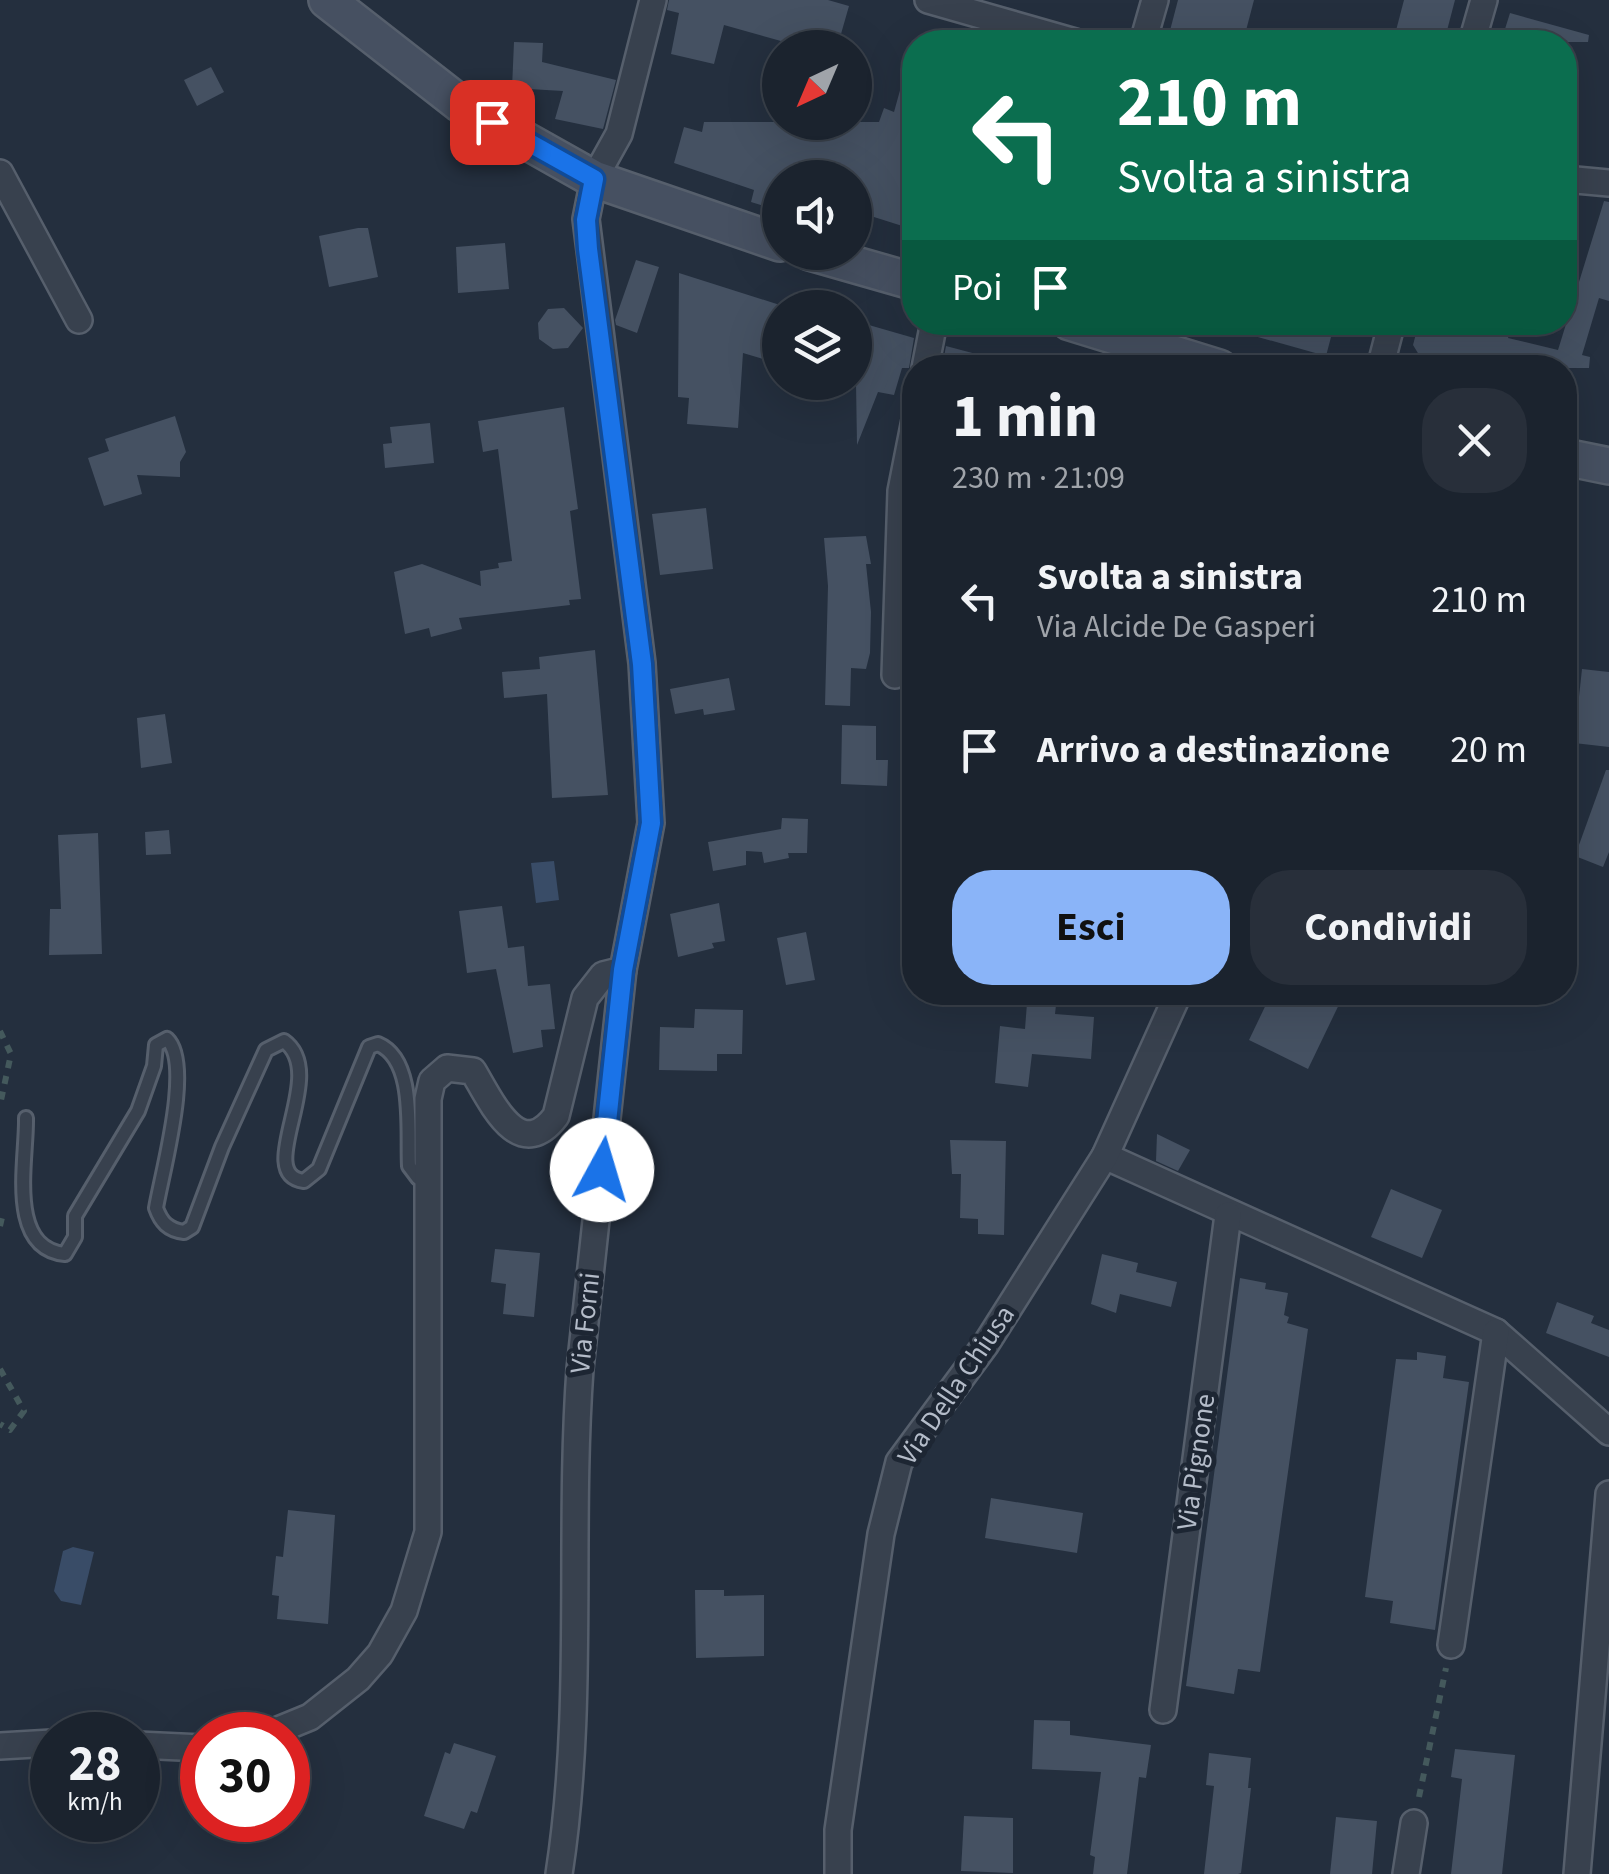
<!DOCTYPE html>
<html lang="it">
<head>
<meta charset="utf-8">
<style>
  body { margin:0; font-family:"Source Sans 3",sans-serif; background:#282f3a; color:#f1f3f6; height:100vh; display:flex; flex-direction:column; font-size:38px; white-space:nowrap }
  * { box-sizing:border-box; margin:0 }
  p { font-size:32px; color:#a0a4aa }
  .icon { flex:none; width:55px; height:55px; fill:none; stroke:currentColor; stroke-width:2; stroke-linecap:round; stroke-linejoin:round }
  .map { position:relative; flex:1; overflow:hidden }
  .drawer { position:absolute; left:902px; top:355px; width:675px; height:650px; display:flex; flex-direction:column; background:#1b232e; border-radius:40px; box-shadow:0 10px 40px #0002,0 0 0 2px #39404a }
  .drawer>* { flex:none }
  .banner { position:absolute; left:902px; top:30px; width:675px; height:305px; border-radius:40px; box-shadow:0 10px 40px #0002,0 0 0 2px #39404a; background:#0b6e4f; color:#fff; overflow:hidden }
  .needle { width:65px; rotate:224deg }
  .tools { position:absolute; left:762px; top:30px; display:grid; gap:20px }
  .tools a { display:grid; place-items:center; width:110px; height:110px; border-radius:50%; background:#1b232e; box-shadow:0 10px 40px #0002,0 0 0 2px #39404a; font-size:50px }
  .speed { position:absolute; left:30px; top:1712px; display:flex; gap:20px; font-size:50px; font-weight:700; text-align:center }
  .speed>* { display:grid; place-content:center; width:130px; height:130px; border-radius:50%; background:#1b232e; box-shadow:0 10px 40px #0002,0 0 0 2px #39404a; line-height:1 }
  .speed small { font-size:25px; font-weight:400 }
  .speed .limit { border:15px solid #d22; background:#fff; color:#111 }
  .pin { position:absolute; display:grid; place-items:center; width:85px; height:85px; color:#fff; margin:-42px; border-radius:20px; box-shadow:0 5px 15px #0006 }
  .me { position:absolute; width:110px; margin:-55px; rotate:6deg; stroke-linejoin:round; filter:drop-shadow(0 0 8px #0008) }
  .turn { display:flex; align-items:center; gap:35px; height:210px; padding:0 50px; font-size:45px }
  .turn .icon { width:130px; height:130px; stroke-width:2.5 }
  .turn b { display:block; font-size:70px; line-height:85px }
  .then { display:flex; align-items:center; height:95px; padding:0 50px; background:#0003; gap:20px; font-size:38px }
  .round { display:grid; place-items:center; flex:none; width:105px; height:105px; border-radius:40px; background:#282f3a }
  .overview { display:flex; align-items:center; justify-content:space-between; height:170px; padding:0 50px }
  h1 { font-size:60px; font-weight:700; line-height:75px }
  .action { display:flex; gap:20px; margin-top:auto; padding:20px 50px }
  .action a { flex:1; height:115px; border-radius:40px; background:#8ab4f8; color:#111; font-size:40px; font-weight:700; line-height:115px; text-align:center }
  .action a+a { background:#282f3a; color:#f1f3f6 }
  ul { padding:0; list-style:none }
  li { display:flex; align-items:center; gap:30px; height:150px; padding:0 50px }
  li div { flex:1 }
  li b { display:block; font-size:38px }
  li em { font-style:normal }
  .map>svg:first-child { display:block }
</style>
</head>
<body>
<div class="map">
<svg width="1609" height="1874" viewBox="0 0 1609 1874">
  <rect width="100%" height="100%" fill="#242f3e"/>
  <g fill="#394c67">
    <polygon points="554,861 559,900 536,903 531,863"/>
    <polygon points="73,1547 94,1552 81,1605 61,1601 54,1591 63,1551"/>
  </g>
  <g fill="#455162">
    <polygon points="669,0 828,0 849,6 837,48 806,48 724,25 714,64 671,54 679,13 667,10"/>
    <polygon points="1178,0 1254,0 1243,42 1167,42"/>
    <polygon points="1404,0 1455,0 1444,42 1393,42"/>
    <polygon points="1510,13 1589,35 1588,42 1501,42"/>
    <polygon points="514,42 543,43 542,62 616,80 603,129 555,119 563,91 512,88"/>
    <polygon points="907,65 915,66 915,230 855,211 855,178 780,178 780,211 751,202 754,190 674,163 684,127 702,132 704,122 879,122 884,108 894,112"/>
    <polygon points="211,67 224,92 197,106 184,80"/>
    <polygon points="1604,201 1609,202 1609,301 1599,298 1582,355 1590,357 1589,368 1427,368 1413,345 1419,322 1513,322 1508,338 1558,350"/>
    <polygon points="358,228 368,228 378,277 329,287 319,236"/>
    <polygon points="505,243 509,289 458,293 456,247"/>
    <polygon points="636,260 659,267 637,333 616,325 615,320"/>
    <polygon points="679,273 780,305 780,364 743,353 738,428 687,424 689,398 678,397"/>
    <polygon points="564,308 583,328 568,348 553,349 539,339 538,323 548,309"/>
    <polygon points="855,321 914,338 909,368 902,368 894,395 878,392 857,445"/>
    <polygon points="1234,322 1335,322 1326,356 1233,330"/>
    <polygon points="946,346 995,359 994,368 942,368"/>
    <polygon points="564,407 578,509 570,511 581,599 569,600 570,605 459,618 462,629 431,637 429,628 405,634 394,572 422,564 481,586 480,571 499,568 498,563 512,561 498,449 483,452 478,421"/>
    <polygon points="175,416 186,452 180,462 180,477 137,475 142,494 104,506 88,458 109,451 105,439"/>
    <polygon points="430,423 434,463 385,468 383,444 392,443 390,427"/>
    <polygon points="706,508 713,569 660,575 652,514"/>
    <polygon points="866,536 871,564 866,564 871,612 870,653 866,669 851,668 850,706 825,705 828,586 824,538"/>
    <polygon points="595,650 608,795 552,798 547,694 504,698 502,672 540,669 539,657"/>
    <polygon points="1582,669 1609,672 1609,747 1574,743"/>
    <polygon points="729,678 735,710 704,715 703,709 675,714 670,689"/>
    <polygon points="165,714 172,763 141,768 137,718"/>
    <polygon points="842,725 876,726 876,760 888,760 887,786 841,784"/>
    <polygon points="1606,770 1609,770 1609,852 1603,867 1575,856"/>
    <polygon points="782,818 808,819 807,853 788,853 789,858 764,863 762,852 746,851 746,865 713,871 708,842 781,829"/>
    <polygon points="169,830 171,854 146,855 145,832"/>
    <polygon points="98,833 102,954 49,955 50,909 61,909 58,835"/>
    <polygon points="719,903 725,941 712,943 714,948 678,957 670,914"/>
    <polygon points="502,906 508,948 524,946 528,986 550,984 555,1029 541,1030 543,1047 513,1053 496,969 467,973 459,911"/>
    <polygon points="806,932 815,980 786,985 777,938"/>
    <polygon points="1272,992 1345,992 1308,1069 1249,1040"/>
    <polygon points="1027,1003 1056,1005 1055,1014 1094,1017 1091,1059 1032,1054 1028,1087 995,1083 1000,1026 1025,1029"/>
    <polygon points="695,1009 743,1010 742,1054 717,1054 717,1071 659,1070 660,1027 694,1028"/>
    <polygon points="1157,1134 1190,1150 1178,1171 1156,1161"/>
    <polygon points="950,1140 1006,1141 1004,1235 978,1234 978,1219 960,1218 961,1174 952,1174"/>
    <polygon points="1391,1189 1442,1210 1422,1258 1371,1237"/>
    <polygon points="495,1249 540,1253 534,1317 503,1314 506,1284 491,1282"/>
    <polygon points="1102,1254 1138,1263 1136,1272 1177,1282 1171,1307 1120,1294 1116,1313 1091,1304"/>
    <polygon points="1240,1278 1266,1283 1265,1289 1288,1293 1284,1315 1289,1317 1287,1323 1308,1329 1260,1672 1238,1669 1234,1694 1186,1686"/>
    <polygon points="1557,1302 1594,1316 1591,1323 1609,1330 1609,1357 1546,1333"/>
    <polygon points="1417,1352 1446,1356 1443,1378 1469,1382 1435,1630 1390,1623 1393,1601 1365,1597 1396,1359 1417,1360"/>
    <polygon points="991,1498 1083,1513 1077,1553 985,1538"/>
    <polygon points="288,1510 335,1515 328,1624 277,1619 279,1596 272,1595 276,1556 283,1557"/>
    <polygon points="695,1590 724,1590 724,1596 764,1595 764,1656 696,1658"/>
    <polygon points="1034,1720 1070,1721 1070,1735 1151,1745 1146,1778 1139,1777 1127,1874 1093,1874 1095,1857 1090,1855 1101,1772 1032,1769"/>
    <polygon points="454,1743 496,1756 477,1813 471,1811 464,1829 424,1816 445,1752 450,1754"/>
    <polygon points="1455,1749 1515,1755 1502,1874 1451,1874 1462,1779 1451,1777"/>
    <polygon points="1209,1753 1251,1758 1248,1788 1251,1788 1241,1873 1238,1874 1204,1874 1214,1786 1206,1785"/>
    <polygon points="964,1816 1013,1818 1013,1873 961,1871"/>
    <polygon points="1336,1817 1377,1821 1372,1874 1330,1874"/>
  </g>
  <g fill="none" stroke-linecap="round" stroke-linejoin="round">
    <g stroke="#565f6c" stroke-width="18">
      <path id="service" d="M26 1118C27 1159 6 1248 65 1254L75 1237V1216L138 1111 154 1066 156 1045 167 1039C193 1064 162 1172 156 1208 161 1222 168 1230 184 1232L192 1227 222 1147 266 1050 284 1041C330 1074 252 1174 304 1181L319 1169 369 1047 378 1044C416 1060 407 1131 409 1166L418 1178H427"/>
    </g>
    <g stroke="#565f6c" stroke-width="30">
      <g id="minor">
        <polyline points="928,0 1075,42"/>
        <polyline points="1143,42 1155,0"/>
        <polyline points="1472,42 1484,0"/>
        <polyline points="0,173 79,320"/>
        <polyline points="1565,179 1609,183"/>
        <polyline points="925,368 934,322"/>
        <polyline points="1380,368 1392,322"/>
        <polyline points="895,675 901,491 915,420"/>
        <polyline points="1105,1156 1496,1332 1609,1432"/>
        <polyline points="1451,1645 1496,1332"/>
        <polyline points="1163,1710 1228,1215"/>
        <path d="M266 1735 310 1717 358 1679 380 1654 404 1611 428 1532V1099L432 1081 447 1068 473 1071C491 1101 519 1165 556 1116L585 998 603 975 623 970"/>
        <polyline points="138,1745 202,1748"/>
        <polyline points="0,1746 52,1743"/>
        <path d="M559 1874C585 1706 568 1537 580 1369L623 970 651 823 642 663 586 219 594 179 619 134 653 0"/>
        <polyline points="838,1874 838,1830 881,1534 899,1462 986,1344 1105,1156 1179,992"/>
        <polyline points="1406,1874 1414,1823"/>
        <polyline points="1577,1874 1609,1494"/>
      </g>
    </g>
    <g stroke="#565f6c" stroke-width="40">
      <g id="secondary">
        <polyline points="327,0 459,103 594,179 780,243"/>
        <polyline points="810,252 915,282"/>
        <polyline points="1070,322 1219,368"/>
        <polyline points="1565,457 1609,466"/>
      </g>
    </g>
    <g stroke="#44595c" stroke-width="6" stroke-dasharray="8 8" stroke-linecap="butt">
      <polyline points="0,1031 11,1054 0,1105"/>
      <polyline points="0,1226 3,1213"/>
      <polyline points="0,1369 24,1411 10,1430 0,1424"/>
      <polyline points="1419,1797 1446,1668"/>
    </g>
    <use href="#service" stroke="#38414e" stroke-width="12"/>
    <use href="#minor" stroke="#38414e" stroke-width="25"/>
    <use href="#secondary" stroke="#465061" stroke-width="35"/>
  </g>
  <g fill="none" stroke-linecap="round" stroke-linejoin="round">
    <g stroke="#114b97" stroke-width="25">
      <polyline id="route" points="492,122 594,179 586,220 588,249 642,664 651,823 623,970 602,1170"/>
    </g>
    <use href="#route" stroke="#1a73e8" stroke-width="18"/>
  </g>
  <g text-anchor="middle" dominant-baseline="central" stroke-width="10" stroke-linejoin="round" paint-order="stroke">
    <g font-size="28" fill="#b4bcc9" stroke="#1d2633">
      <text transform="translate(585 1323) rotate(-84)">Via Forni</text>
      <text transform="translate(956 1385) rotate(-56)">Via Della Chiusa</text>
      <text transform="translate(1196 1462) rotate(-82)">Via Pignone</text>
    </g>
  </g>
</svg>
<div class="tools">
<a><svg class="needle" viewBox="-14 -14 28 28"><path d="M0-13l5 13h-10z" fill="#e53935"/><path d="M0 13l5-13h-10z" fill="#a0a4aa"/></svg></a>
<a><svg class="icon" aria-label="sound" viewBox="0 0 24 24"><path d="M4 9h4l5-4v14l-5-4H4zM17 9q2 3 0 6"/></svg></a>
<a><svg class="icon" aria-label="layers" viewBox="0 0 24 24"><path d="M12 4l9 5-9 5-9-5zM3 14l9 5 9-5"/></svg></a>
</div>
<div class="speed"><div>28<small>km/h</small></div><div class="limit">30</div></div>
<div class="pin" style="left:492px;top:122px;background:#d93025"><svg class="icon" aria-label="arrive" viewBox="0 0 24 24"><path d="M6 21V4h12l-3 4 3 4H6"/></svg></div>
<svg class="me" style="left:602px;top:1170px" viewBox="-20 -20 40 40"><circle r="19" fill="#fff"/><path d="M0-13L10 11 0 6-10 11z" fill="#1a73e8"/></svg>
<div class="banner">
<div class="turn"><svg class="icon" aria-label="left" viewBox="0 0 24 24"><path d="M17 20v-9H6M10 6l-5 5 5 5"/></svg><div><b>210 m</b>Svolta a sinistra</div></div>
<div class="then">Poi<svg class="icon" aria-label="arrive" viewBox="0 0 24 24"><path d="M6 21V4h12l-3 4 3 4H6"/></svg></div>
</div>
<section class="drawer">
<div class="overview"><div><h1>1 min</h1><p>230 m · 21:09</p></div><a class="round"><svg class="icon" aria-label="close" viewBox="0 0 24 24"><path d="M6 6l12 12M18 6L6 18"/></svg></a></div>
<ul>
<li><svg class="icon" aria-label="left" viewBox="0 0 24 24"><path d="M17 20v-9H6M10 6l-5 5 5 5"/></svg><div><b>Svolta a sinistra</b><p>Via Alcide De Gasperi</p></div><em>210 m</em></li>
<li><svg class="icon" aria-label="arrive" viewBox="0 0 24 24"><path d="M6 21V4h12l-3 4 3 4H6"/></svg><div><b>Arrivo a destinazione</b></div><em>20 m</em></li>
</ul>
<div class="action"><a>Esci</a><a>Condividi</a></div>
</section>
</div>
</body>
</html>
